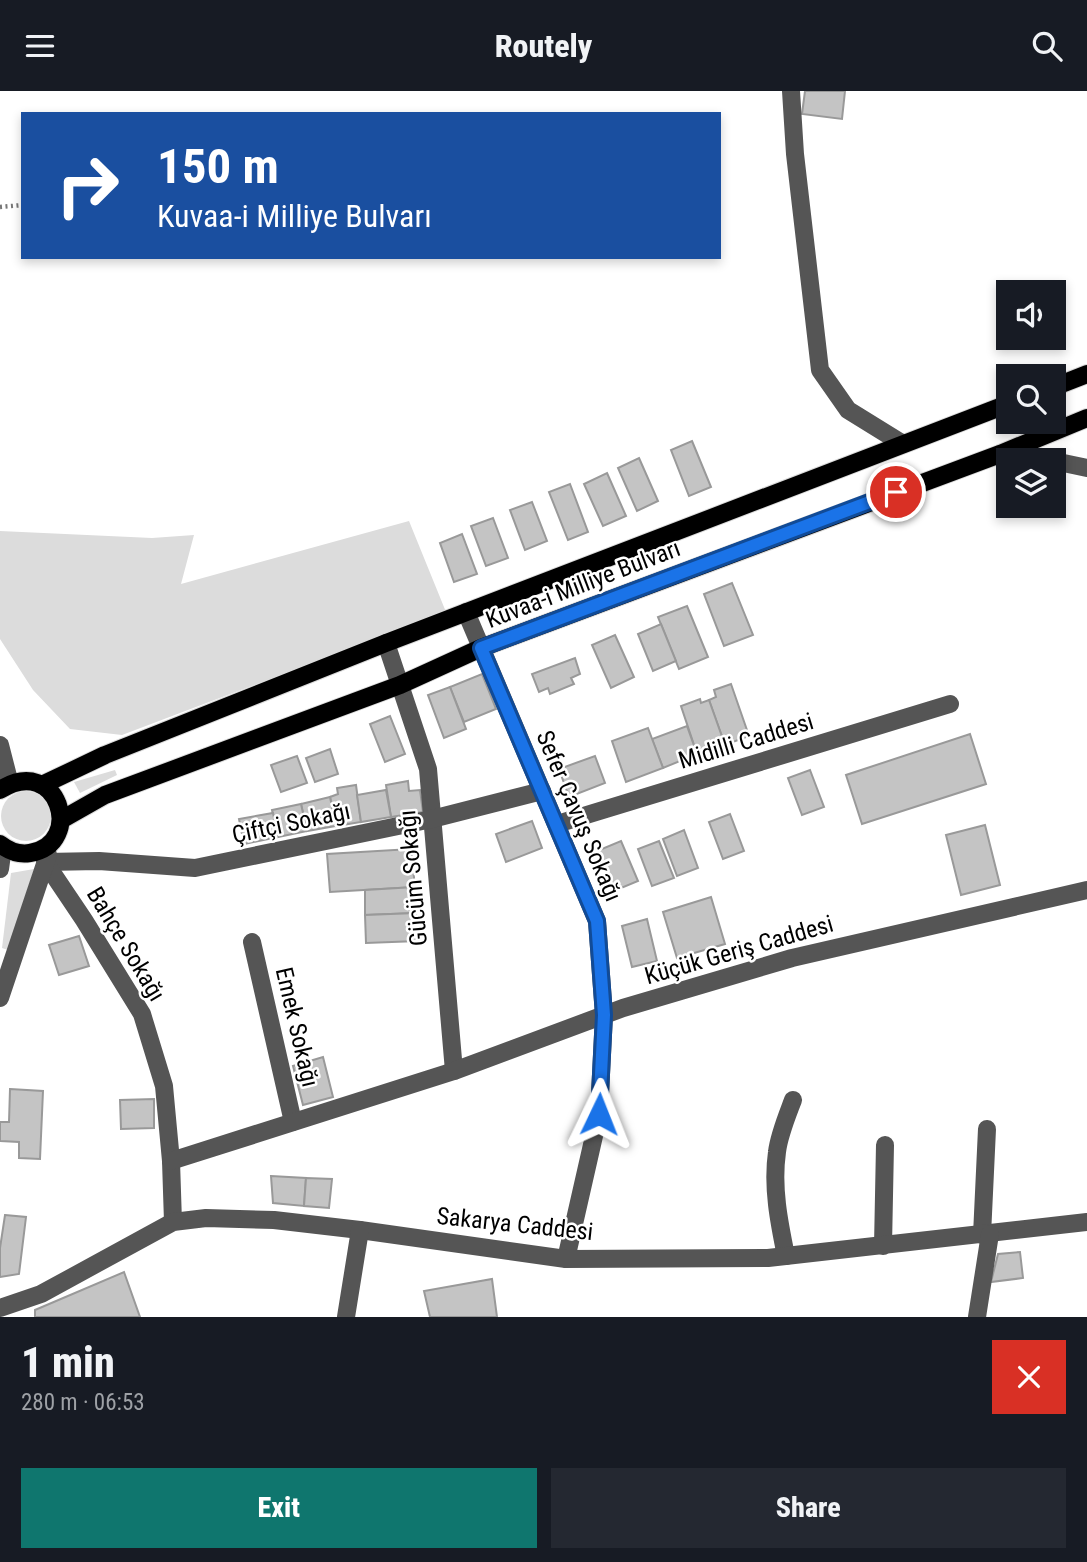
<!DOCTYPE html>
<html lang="en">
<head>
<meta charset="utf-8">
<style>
  body { margin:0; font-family:"Roboto Condensed",sans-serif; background:#242831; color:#f1f3f6; height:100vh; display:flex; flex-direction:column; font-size:26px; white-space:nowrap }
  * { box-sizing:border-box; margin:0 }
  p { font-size:23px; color:#9ea1a6 }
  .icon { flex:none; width:38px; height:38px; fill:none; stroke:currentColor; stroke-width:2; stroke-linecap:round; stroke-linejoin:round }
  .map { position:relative; height:1226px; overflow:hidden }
  .side { display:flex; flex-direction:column; background:#171b24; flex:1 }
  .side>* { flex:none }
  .banner { position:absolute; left:21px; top:21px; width:700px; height:147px; border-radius:0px; box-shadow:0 4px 10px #0003; background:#1a4fa0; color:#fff; overflow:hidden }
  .controls { position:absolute; left:996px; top:189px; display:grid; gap:14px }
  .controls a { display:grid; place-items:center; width:70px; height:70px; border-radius:0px; background:#171b24; box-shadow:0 4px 10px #0003; font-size:35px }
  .pin { position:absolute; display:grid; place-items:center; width:60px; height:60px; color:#fff; margin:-30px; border:4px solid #fff; border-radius:50%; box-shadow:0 2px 7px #0007 }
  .me { position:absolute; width:77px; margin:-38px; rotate:2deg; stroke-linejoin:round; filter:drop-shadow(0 0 5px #0008) }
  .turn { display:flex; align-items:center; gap:24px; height:147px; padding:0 21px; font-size:32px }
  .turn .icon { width:91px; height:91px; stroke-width:2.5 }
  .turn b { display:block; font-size:49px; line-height:60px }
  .round { display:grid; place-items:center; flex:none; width:74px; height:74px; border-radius:0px; background:#242831 }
  .head { display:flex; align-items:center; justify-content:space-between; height:119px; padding:0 21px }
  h1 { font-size:42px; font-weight:800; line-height:52px }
  .primary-button { display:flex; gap:14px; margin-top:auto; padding:14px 21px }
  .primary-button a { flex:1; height:80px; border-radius:0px; background:#0f766e; color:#fff; font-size:28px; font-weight:800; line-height:80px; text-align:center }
  .primary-button a+a { background:#242831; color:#f1f3f6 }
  header { display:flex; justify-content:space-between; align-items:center; height:91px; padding:0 21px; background:#171b24; font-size:32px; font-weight:800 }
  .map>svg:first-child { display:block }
</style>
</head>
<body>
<header><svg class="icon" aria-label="menu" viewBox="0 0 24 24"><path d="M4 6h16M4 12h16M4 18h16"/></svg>Routely<svg class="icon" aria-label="search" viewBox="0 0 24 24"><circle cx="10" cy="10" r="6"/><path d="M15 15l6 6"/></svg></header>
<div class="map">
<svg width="1087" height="1226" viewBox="0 0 1087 1226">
  <rect width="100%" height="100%" fill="#fff"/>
  <g fill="#dcdcdc">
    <polygon points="409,430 446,521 122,644 70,638 33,599 0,548 0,440 152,447 194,444 181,493"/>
    <polygon points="115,679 117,684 80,702 74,691"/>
    <circle cx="26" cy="725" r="25"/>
    <polygon points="34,778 8,859 2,857 11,782"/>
  </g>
  <g fill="#c4c4c4" stroke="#999" stroke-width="2">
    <polygon points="805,0 845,0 842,28 802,23"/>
    <polygon points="692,350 711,396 689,405 671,359"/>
    <polygon points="639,367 658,410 637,420 618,377"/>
    <polygon points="607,382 626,425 603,435 584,393"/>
    <polygon points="570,393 588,441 568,449 549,401"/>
    <polygon points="532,411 547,450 525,459 510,419"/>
    <polygon points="493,427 508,467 486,475 471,435"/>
    <polygon points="462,443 477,483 454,491 440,452"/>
    <polygon points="732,492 753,544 724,555 704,503"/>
    <polygon points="687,515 708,566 679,578 658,526"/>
    <polygon points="661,533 676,570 653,580 638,543"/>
    <polygon points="615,544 634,586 611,597 592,554"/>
    <polygon points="575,567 580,583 571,587 574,593 550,603 548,597 539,601 532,583"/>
    <polygon points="482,583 496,618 464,631 450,596"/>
    <polygon points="731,593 749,645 725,654 709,609 716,606 714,599"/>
    <polygon points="450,596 466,638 444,647 428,604"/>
    <polygon points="700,608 701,612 709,609 725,654 697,663 681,615"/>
    <polygon points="390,625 405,663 385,671 370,633"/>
    <polygon points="687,635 697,663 663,677 652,648"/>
    <polygon points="648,637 663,677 626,691 612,650"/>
    <polygon points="970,643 986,693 862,733 846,684"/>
    <polygon points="330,658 338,683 315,691 306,667"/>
    <polygon points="297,665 307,692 281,701 271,674"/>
    <polygon points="595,665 605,692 569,706 559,678"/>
    <polygon points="810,679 824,716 802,724 788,687"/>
    <polygon points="408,690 409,700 420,699 423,721 391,726 386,694"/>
    <polygon points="356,694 361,731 336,735 330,706 338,703 337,697"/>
    <polygon points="386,699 391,726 361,731 357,704"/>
    <polygon points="330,706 336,735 307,740 301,713"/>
    <polygon points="301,713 307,740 278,746 272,719"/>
    <polygon points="273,722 278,746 244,753 239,728"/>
    <polygon points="730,723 744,760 723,768 709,731"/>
    <polygon points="532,730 542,757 506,771 496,743"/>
    <polygon points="985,734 1000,794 961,804 946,744"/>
    <polygon points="684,739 698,777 677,785 663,748"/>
    <polygon points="621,750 638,790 614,800 597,760"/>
    <polygon points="659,750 674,787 652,795 638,758"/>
    <polygon points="411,758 415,796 330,801 327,763"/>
    <polygon points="415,796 416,822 365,824 365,799"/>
    <polygon points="711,806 725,853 677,867 663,821"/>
    <polygon points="416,822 418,850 366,852 365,824"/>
    <polygon points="647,828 657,870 632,876 622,835"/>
    <polygon points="79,845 89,875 59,884 49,854"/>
    <polygon points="323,966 333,1006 303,1014 293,975"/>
    <polygon points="10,998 43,1000 40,1068 19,1067 19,1051 0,1050 0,1031 9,1031"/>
    <polygon points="154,1008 154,1037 121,1038 120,1009"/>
    <polygon points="271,1085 306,1087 304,1115 273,1112"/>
    <polygon points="306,1087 332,1088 329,1117 304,1115"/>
    <polygon points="5,1124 26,1126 19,1183 0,1186 0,1157"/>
    <polygon points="1020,1161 1023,1187 991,1191 998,1163"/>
    <polygon points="124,1181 140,1226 35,1226 35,1219"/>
    <polygon points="492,1188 497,1226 430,1226 424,1200"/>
  </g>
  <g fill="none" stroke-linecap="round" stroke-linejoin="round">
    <g stroke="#dbdbdb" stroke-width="20">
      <g id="major">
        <polyline points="1054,296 1087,283"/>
        <polyline points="42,694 105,664 386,552 1008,313"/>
        <path d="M0 699C58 662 86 753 30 762 19 764 9 760 0 753"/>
        <polyline points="61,729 105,704 400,594 481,557 1000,363 1087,327"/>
      </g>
    </g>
    <polyline stroke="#777" stroke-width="4.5" stroke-dasharray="2 3.5" stroke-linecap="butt" points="0,116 23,114"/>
    <g stroke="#555" stroke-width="18">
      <polyline points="791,0 795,63 820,279 848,319 903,353"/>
      <polyline points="1000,363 1047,369"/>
      <polyline points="1054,370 1087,377"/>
      <polyline points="466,521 597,830 604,924 599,1023 566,1168"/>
      <polyline points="386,552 428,678 454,980"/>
      <polyline points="0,654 10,693"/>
      <polyline points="557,733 950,613"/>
      <polyline points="45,771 99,770 195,777 432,728 542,700"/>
      <polyline points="45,771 84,829 142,923 164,995 171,1070 173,1131"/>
      <polyline points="0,778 3,756"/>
      <polyline points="252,851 293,1031"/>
      <polyline points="0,907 48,764"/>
      <polyline points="171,1070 454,980 623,917 792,867 1087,799"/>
      <polyline points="982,1144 987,1038"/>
      <polyline points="883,1155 885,1054"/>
      <path d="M786 1165C779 1131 772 1096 777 1061 779 1044 787 1025 793 1009"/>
      <polyline points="0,1217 41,1203 173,1131 206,1127 274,1129 360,1139 566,1168 768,1167 1087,1131"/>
      <polyline points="346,1226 360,1139"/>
      <polyline points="977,1226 990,1143"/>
    </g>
    <use href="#major" stroke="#000" stroke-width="18"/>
  </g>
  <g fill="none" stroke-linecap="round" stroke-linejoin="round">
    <g stroke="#114b97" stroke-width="18">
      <polyline id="route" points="599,1023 604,924 597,830 481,557 896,401"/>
    </g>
    <use href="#route" stroke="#1a73e8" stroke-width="12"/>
  </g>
  <g text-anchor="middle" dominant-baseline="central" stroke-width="5" stroke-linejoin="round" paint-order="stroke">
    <g font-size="24" fill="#000" stroke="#fff">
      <text transform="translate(583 493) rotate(-21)">Kuvaa-i Milliye Bulvarı</text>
      <text transform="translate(746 650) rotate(-17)">Midilli Caddesi</text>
      <text transform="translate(579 725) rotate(67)">Sefer Çavuş Sokağı</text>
      <text transform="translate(291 732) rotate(-12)">Çiftçi Sokağı</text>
      <text transform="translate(413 787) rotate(-95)">Gücüm Sokağı</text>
      <text transform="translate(126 853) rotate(59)">Bahçe Sokağı</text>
      <text transform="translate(739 859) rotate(-16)">Küçük Geriş Caddesi</text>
      <text transform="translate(297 936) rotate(77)">Emek Sokağı</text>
      <text transform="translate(515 1133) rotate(6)">Sakarya Caddesi</text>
    </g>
  </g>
</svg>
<div class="controls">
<a><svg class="icon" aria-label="sound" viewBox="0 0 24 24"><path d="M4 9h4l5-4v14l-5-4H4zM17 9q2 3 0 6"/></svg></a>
<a><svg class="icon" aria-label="search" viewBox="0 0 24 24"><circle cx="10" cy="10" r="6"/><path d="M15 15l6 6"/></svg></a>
<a><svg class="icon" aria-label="layers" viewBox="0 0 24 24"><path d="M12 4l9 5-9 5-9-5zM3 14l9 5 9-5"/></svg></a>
</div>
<div class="pin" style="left:896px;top:401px;background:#d93025"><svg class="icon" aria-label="arrive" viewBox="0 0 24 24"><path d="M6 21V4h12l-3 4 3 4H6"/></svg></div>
<svg class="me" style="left:599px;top:1023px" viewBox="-20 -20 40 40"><path d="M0-17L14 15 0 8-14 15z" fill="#1a73e8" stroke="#fff" stroke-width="4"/></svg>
<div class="banner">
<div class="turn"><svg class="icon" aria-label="right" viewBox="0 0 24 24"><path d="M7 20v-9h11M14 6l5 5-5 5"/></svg><div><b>150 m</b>Kuvaa-i Milliye Bulvarı</div></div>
</div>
</div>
<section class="side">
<div class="head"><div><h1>1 min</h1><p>280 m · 06:53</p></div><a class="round" style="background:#d93025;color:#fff"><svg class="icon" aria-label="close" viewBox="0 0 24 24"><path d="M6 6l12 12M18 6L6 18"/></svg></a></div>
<div class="primary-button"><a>Exit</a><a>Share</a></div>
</section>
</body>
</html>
